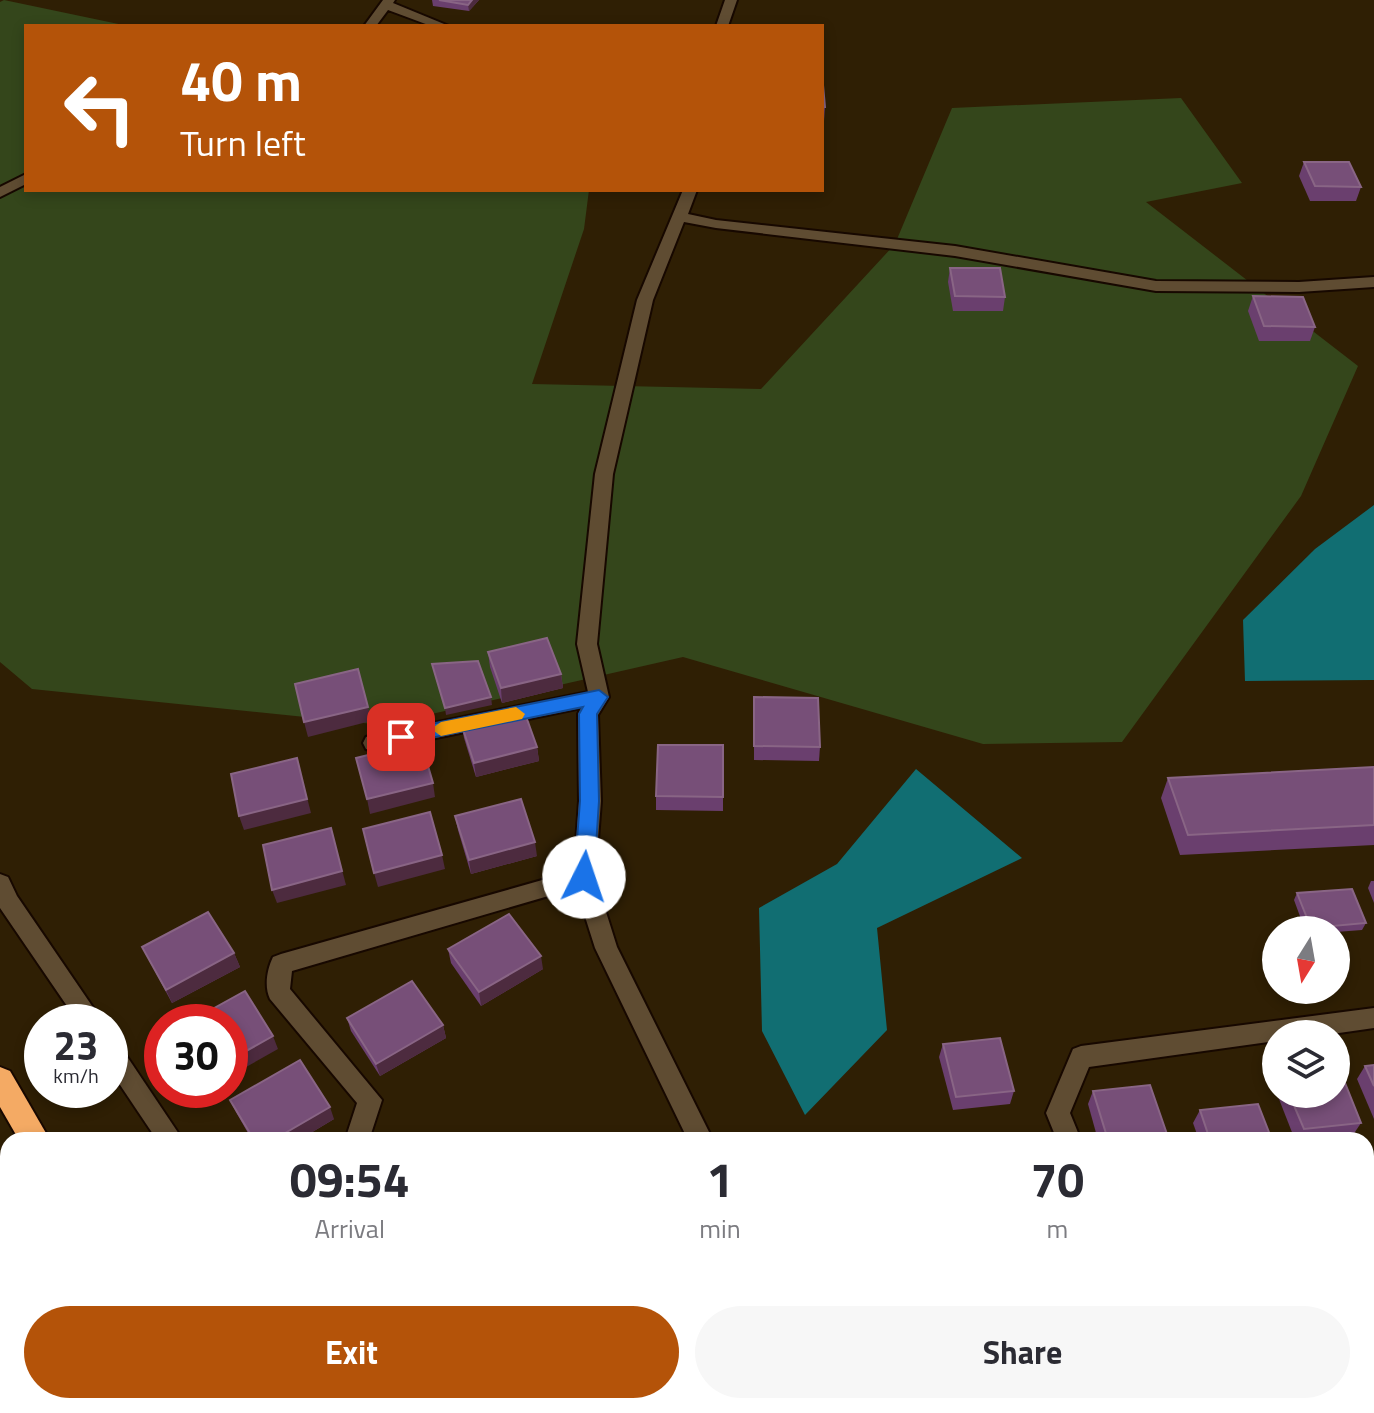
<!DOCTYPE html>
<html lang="en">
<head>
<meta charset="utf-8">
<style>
  body { margin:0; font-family:"Titillium Web",sans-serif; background:#f7f7f7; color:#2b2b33; height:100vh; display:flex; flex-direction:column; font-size:30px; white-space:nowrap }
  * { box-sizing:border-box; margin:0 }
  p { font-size:26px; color:#7c7c81 }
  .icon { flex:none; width:44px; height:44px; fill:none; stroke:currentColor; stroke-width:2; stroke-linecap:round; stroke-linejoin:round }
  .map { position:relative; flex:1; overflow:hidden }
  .sheet { position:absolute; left:0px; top:1132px; width:1374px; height:282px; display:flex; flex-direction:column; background:#fff; border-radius:24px 24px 0 0; box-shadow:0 4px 12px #0003 }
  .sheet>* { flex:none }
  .hud { position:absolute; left:24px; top:24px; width:800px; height:168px; border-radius:0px; box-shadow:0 4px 12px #0003; background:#b45309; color:#fff; overflow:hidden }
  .needle { width:52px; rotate:191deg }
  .buttons { position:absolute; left:1262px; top:916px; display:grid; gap:16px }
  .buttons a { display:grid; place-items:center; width:88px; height:88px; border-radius:50%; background:#fff; box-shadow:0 4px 12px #0003; font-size:40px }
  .speed { position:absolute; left:24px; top:1004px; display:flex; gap:16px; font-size:40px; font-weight:700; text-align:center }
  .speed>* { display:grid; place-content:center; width:104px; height:104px; border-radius:50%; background:#fff; box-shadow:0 4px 12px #0003; line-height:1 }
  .speed small { font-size:20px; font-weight:400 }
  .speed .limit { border:12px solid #d22; background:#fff; color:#111 }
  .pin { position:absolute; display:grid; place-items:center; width:68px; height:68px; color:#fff; margin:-34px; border-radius:16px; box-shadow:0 4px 12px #0006 }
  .me { position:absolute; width:88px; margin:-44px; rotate:4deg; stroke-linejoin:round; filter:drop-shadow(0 0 6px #0008) }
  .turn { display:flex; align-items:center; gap:28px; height:168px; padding:0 24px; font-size:36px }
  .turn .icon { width:104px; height:104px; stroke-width:2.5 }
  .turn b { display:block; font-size:56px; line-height:68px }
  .eta { display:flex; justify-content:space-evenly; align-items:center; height:136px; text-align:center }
  .eta b { font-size:48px; font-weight:700; line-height:56px }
  .action { display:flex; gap:16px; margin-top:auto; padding:16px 24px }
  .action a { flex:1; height:92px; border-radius:48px; background:#b45309; color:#fff; font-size:32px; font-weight:700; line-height:92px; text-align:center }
  .action a+a { background:#f7f7f7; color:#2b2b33 }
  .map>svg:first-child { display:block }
</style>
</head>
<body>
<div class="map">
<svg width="1374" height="1413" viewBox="0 0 1374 1413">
  <rect width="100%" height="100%" fill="#2f1f04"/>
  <polygon fill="#34461b" points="4,0 128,26 26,26 26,190 589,190 584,229 532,384 761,389 895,244 952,108 1181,98 1242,183 1146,202 1358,366 1301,496 1122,742 983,744 683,657 383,725 32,689 0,662 0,2"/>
  <g fill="#116e72">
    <polygon points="1374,505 1374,680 1245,681 1243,620 1315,549"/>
    <polygon points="916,769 1022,858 877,928 887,1030 805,1115 762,1031 759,908 837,864"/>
  </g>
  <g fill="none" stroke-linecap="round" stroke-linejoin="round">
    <g stroke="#170800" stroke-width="4">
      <g id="minor">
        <polygon points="383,0 395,0 393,3 449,26 431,26 388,10 376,26 364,26"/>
        <polygon points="725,0 737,0 728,26 716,26"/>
        <polygon points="26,174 26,184 0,197 0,187"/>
        <path d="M683 190H697L688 214 716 220 955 246 1156 281 1299 282 1374 277V287L1299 292 1156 291 955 256 716 228 684 222 653 300 613 474 597 644 609 697 598 715 601 801 595 877 617 947 713 1140H688L595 948 576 888 292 971 290 989 382 1100 369 1140H345L357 1103 270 999C264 987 267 969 273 957L281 954 574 871 579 801 578 714 581 708 373 751 366 749 363 743 366 737 373 735 588 692 577 644 595 474 637 300Z"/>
        <polygon points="0,874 8,877 17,896 103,1022 78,1022 0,908"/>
        <polygon points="1374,1008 1374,1028 1332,1034 1276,1034 1276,1041 1089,1067 1070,1113 1081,1140 1057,1140 1046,1113 1073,1049 1081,1046"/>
        <polygon points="110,1039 118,1043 183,1140 157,1140 110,1070"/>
        <polygon points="1374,1178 1374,1202 1366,1203 1366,1179"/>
        <polygon points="325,1406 355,1406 358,1413 328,1413"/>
        <polygon points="795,1406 823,1406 824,1413 796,1413"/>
      </g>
    </g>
    <g stroke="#170800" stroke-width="4">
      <g id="highway">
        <polygon points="0,1067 10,1071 50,1140 19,1140 0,1107"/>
        <polygon points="173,1406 208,1406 211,1413 176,1413"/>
      </g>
    </g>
    <use href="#minor" fill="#5f4c32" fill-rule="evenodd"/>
    <use href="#highway" fill="#f4aa64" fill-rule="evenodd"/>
  </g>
  <g fill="#6a3f6e">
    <polygon points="432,0 479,0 469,11 433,6"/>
    <polygon points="822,85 825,107 824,121 822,121"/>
    <polygon points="1304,162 1361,187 1356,201 1310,201 1299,176"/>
    <polygon points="950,268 1005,297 1003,311 953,311 948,282"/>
    <polygon points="1253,296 1315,327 1310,341 1259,341 1248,311"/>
    <polygon points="488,652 561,674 563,688 502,703 490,667"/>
    <polygon points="754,697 820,747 819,761 754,760"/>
    <polygon points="461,723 537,747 539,761 476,777 464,738"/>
    <polygon points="1374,767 1374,845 1180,855 1161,798 1168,778"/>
    <polygon points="656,796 723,797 723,811 656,810"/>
    <polygon points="455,816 537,856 471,874 458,830"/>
    <polygon points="1371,881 1374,881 1374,903 1368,888"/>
    <polygon points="1297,893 1366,923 1362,930 1336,932 1336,930 1305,930 1294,900"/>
    <polygon points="142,947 234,953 240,967 172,1003"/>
    <polygon points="448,949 543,969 481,1006 451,963"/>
    <polygon points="347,1018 443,1025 446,1038 380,1076 351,1031"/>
    <polygon points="943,1044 1014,1091 1010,1104 953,1110 939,1057"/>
    <polygon points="1374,1065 1374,1119 1357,1079 1365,1066"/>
    <polygon points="1093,1091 1169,1140 1098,1140 1088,1104"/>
    <polygon points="1277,1094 1336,1094 1361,1123 1353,1135 1295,1140"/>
    <polygon points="230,1100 334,1119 299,1140 252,1140 236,1112"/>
    <polygon points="1200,1110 1272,1140 1199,1140 1193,1123"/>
  </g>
  <g fill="#4d2b3f">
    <polygon points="472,0 479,0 469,11 468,5"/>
    <polygon points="561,674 563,688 502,703 501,688"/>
    <polygon points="491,697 492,705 446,715 445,708"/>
    <polygon points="368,707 371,721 308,737 304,722"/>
    <polygon points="537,747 539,761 476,777 474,763"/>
    <polygon points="297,758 311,813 244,830 239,816"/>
    <polygon points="433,783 435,797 370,814 367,799"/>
    <polygon points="331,828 346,885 277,903 272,890"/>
    <polygon points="535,842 537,856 471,874 469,860"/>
    <polygon points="442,855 445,869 378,887 374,873"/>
    <polygon points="234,953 240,967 172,1003 166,990"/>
    <polygon points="541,956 543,969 481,1006 479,992"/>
    <polygon points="443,1025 446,1038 380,1076 376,1064"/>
    <polygon points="273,1036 278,1049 230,1076 230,1060"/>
    <polygon points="330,1107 334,1119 299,1140 273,1140"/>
  </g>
  <g fill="#774f78" stroke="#896585" stroke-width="2">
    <polygon points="439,0 472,0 468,5"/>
    <polygon points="822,85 823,85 825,107 822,107"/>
    <polygon points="1304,162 1349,162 1361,187 1315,186"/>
    <polygon points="950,268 1000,268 1005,297 955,296"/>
    <polygon points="1253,296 1303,297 1315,327 1264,326"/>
    <polygon points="547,638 561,674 501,688 488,652"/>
    <polygon points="478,661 491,697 445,708 432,664"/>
    <polygon points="358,669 368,707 304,722 295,684"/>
    <polygon points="754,697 818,698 820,747 754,746"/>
    <polygon points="523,708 537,747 474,763 461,723"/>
    <polygon points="421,742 433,783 367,799 356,758"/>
    <polygon points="658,745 723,745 723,797 656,796"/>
    <polygon points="297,758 307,799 239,816 231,774"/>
    <polygon points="1374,767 1374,825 1188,835 1168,778"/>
    <polygon points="521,799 535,842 469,860 455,816"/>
    <polygon points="430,812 442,855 374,873 363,829"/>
    <polygon points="331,828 342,871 272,890 263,845"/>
    <polygon points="1352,889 1366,923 1311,928 1297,893"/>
    <polygon points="208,912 234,953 166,990 142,947"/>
    <polygon points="509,914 541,956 479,992 448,949"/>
    <polygon points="412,981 443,1025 376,1064 347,1018"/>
    <polygon points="245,991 273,1036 230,1060 230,1022 189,1022"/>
    <polygon points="1000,1038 1014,1091 956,1097 943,1044"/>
    <polygon points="300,1060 330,1107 273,1140 254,1140 230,1100"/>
    <polygon points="1374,1065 1374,1086 1365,1066"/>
    <polygon points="1336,1068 1339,1068 1361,1123 1304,1129 1289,1094 1336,1094"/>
    <polygon points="1150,1085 1169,1140 1108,1140 1093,1091"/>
    <polygon points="1258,1104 1272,1140 1210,1140 1200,1110"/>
  </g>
  <polygon fill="#1a73e8" stroke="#114b97" stroke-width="2" points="599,690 608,697 597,714 599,801 594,877 591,883 577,883 574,877 580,801 579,714 583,707 401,744 392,737 401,730"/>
  <polygon fill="#f59e0b" points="516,707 525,714 522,719 441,736 431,729 441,722"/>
</svg>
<div class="buttons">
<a><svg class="needle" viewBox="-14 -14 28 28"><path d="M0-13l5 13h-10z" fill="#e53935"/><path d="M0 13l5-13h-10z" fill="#7c7c81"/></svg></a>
<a><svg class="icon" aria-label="layers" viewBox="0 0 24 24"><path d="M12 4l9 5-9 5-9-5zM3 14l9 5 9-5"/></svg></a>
</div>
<div class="speed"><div>23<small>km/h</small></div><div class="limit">30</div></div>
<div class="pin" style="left:401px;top:737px;background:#d93025"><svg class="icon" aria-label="arrive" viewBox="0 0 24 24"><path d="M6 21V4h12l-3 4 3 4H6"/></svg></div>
<svg class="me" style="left:584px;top:877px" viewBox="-20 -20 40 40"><circle r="19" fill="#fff"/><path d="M0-13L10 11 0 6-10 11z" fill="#1a73e8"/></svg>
<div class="hud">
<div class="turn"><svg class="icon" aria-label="left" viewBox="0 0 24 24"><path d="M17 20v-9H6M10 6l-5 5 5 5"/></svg><div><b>40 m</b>Turn left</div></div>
</div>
<section class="sheet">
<div class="eta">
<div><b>09:54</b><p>Arrival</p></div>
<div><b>1</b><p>min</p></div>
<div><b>70</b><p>m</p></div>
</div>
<div class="action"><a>Exit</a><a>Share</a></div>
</section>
</div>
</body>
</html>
